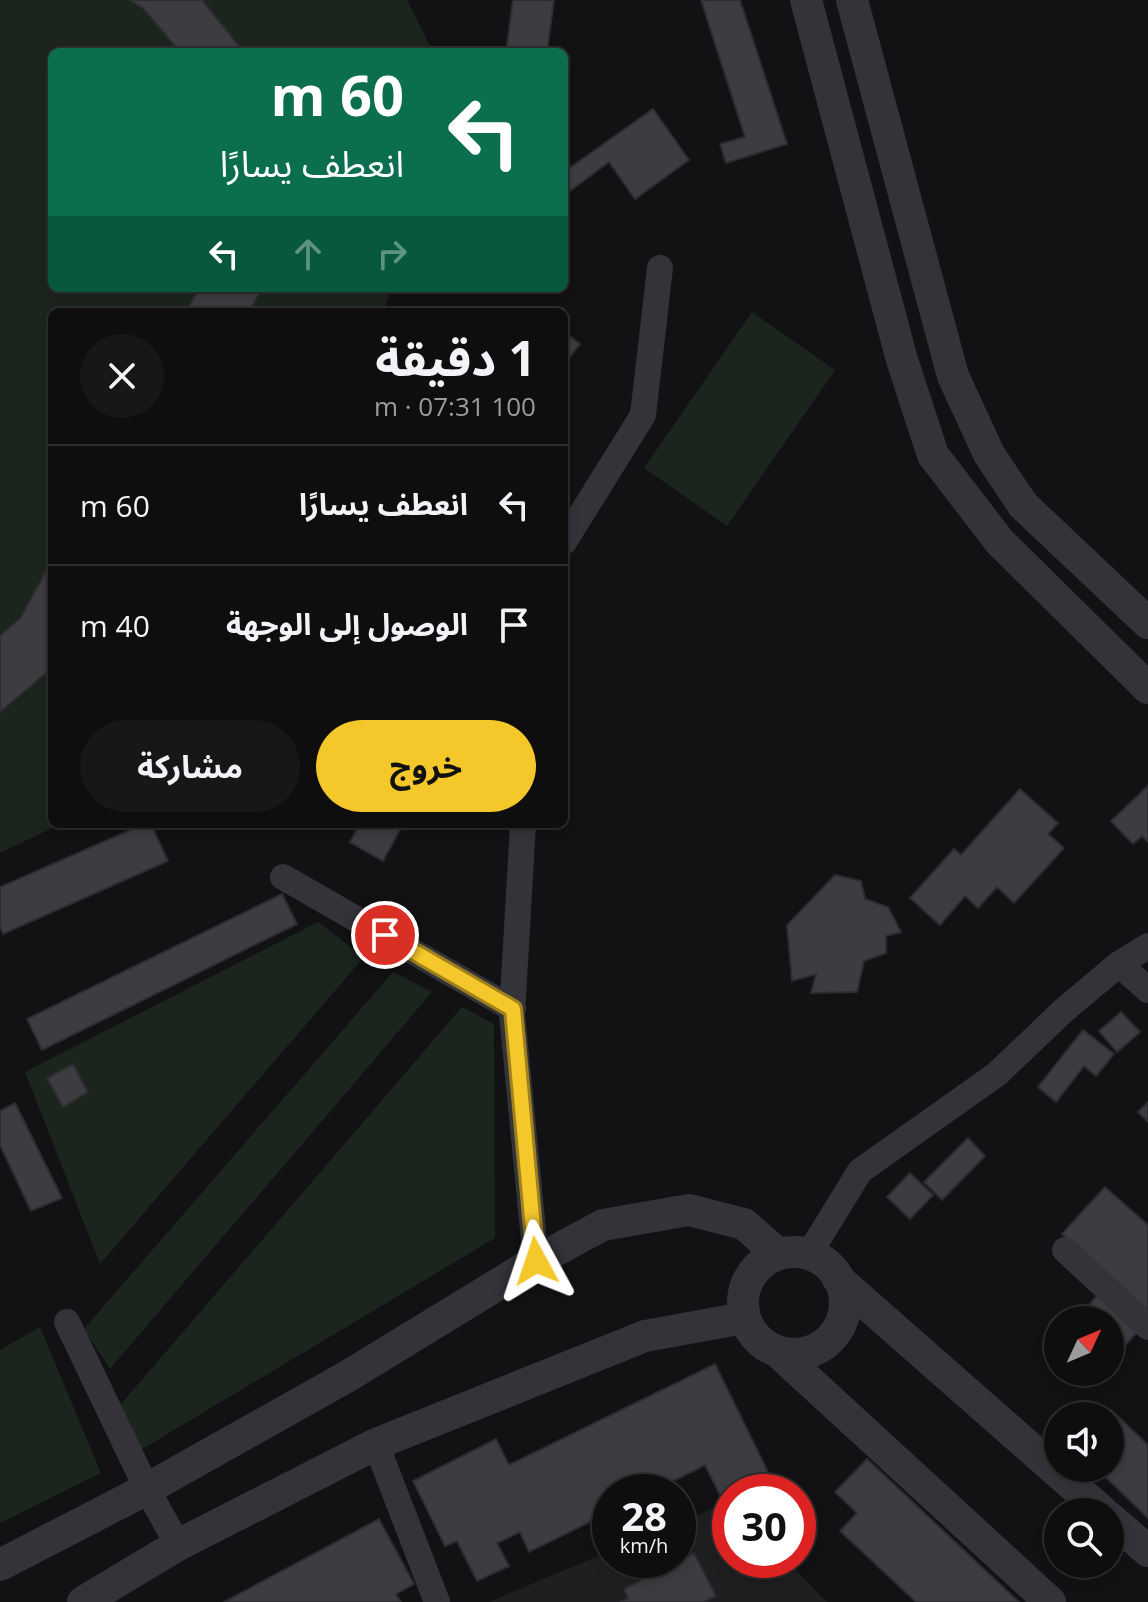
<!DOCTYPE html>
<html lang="ar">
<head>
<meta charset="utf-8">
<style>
  body { margin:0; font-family:"Open Sans","Noto Sans Arabic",sans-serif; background:#171718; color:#f1f3f6; direction:rtl; height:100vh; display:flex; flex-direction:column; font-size:30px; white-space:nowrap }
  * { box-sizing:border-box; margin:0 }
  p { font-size:26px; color:#9b9c9e }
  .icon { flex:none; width:44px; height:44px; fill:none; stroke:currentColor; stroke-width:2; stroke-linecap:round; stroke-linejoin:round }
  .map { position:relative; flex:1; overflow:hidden; direction:ltr }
  .panel { position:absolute; left:48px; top:308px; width:520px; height:520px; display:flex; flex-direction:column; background:#0e0e0f; border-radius:12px; box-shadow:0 4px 12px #0003,0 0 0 2px #2e2e2f; direction:rtl }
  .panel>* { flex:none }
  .banner { position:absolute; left:48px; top:48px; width:520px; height:244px; border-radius:12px; box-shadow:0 4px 12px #0003,0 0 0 2px #2e2e2f; direction:rtl; background:#0b6e4f; color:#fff; overflow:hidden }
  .needle { width:52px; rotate:46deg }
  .buttons { position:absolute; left:1044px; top:1306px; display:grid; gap:16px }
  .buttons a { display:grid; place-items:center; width:80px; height:80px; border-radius:50%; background:#0e0e0f; box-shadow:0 4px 12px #0003,0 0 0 2px #2e2e2f; font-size:40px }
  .speed { position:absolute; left:592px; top:1474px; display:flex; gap:16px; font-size:40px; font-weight:700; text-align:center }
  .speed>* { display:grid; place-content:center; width:104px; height:104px; border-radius:50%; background:#0e0e0f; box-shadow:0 4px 12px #0003,0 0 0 2px #2e2e2f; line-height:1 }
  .speed small { font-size:20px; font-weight:400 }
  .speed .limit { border:12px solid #d22; background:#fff; color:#111 }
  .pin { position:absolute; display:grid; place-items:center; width:68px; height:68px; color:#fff; margin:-34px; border:4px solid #fff; border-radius:50%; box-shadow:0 2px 8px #0007 }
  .me { position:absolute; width:88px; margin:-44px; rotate:355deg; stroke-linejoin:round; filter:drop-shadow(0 0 6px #0008) }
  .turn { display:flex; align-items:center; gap:28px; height:168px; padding:0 32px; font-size:36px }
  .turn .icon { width:104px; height:104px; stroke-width:2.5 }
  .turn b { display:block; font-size:56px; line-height:68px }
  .lanes { display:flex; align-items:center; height:76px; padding:0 32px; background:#0003; justify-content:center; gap:40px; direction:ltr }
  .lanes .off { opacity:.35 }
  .round { display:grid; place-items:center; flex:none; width:84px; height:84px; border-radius:42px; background:#171718 }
  .headline { display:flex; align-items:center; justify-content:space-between; height:136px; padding:0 32px }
  h1 { font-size:48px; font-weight:700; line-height:60px }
  .action { display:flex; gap:16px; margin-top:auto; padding:16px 32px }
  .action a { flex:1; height:92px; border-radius:48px; background:#f4c72b; color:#111; font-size:32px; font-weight:700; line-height:92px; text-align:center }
  .action a+a { background:#171718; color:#f1f3f6 }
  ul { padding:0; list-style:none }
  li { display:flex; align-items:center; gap:24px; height:120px; padding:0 32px; border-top:2px solid #2e2e2f }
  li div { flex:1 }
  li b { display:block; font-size:30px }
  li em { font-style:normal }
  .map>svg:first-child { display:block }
</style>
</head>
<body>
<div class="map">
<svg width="1148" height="1602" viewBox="0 0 1148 1602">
  <rect width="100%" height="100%" fill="#121214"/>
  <polygon fill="#1f1e21" points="729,1502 730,1560 786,1560 827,1602 489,1602 610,1551 610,1560 678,1560 678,1523"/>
  <g fill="#1c241e">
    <polygon points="0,0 407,0 433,52 52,52 52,288 392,288 383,312 52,312 52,824 61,824 0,853"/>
    <polygon points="752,312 835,370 727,526 644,468"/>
    <polygon points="318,922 364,957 100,1264 25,1072"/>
    <polygon points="393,972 432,992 110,1369 84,1329"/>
    <polygon points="462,1007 494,1024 495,1238 134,1454 115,1411"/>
    <polygon points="40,1327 101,1473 0,1523 0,1350"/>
  </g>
  <g fill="#3d3c41" stroke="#2d2c30" stroke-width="2">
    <polygon points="129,0 202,0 244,52 180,52 143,8"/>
    <polygon points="513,0 554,0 547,52 506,52"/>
    <polygon points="701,0 740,0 787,144 726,163 720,144 745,137"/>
    <polygon points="653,109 689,160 635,199 609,162 566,194 564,172"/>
    <polygon points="199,288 262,288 249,312 186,312"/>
    <polygon points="564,332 580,344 564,364"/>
    <polygon points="52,560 52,668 0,712 0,636 21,617"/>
    <polygon points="1148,786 1148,842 1142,836 1133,844 1111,821"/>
    <polygon points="1020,789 1058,823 1048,834 1064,848 1014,903 997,887 978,908 965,896 940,925 910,898 954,849 961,855"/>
    <polygon points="144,824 151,824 168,861 3,934 0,926 0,887"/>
    <polygon points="360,824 403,824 383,861 350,842"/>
    <polygon points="835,875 861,881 865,899 888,907 901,932 886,936 886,953 864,961 857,992 811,993 816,974 792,981 787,925"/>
    <polygon points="282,894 297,924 42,1050 27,1019"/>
    <polygon points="1121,1012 1140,1032 1117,1052 1099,1031"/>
    <polygon points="1083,1030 1114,1054 1096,1076 1084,1066 1056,1102 1038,1087"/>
    <polygon points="73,1064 88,1092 63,1107 47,1078"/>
    <polygon points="1148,1102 1148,1122 1138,1112"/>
    <polygon points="15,1103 62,1198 31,1211 0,1145 0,1111"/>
    <polygon points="968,1138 985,1156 942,1200 924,1182"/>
    <polygon points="910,1173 933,1195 910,1219 887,1197"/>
    <polygon points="1105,1187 1148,1225 1148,1320 1122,1349 1110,1338 1110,1320 1090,1320 1082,1313 1112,1279 1062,1234"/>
    <polygon points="715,1364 769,1474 721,1497 705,1465 651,1492 610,1492 610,1512 529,1552 520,1532 497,1543 509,1566 477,1581 457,1541 445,1546 413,1481 496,1439 509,1465"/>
    <polygon points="1111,1410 1148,1445 1148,1518 1096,1468 1110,1468 1110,1416 1106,1416"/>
    <polygon points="867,1459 1019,1602 916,1602 840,1531 857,1513 835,1492"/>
    <polygon points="379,1519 414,1584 396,1594 401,1602 224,1602"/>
    <polygon points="694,1553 716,1596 704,1602 620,1602 628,1598 624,1589"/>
  </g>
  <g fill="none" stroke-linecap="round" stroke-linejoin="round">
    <g stroke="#333339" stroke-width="26">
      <polyline points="564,542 643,415 660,268"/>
      <polyline points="523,824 512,1014 536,1261"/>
      <polyline points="283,877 513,1009"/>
      <polyline points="1119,964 1148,990"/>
      <polyline points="1065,1250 1148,1327"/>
      <polyline points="809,1254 860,1171 997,1074 1063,1011 1119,964 1148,946"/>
      <polyline points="67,1322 147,1489 178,1545"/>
      <polyline points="376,1444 437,1602"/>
    </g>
    <g stroke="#333339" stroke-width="32">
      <polyline points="806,0 902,360 933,455 1000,542 1148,688"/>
      <polyline points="852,0 953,376 989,454 1023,505 1148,623"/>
      <circle cx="794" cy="1303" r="51"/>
      <polyline points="838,1279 1103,1512"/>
      <polyline points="779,1353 1050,1602"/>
      <polyline points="1110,1518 1148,1551"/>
      <polyline points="0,1565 147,1489 348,1376 536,1261 603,1225 689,1210 744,1224 778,1254"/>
      <polyline points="83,1602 178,1545 376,1444 645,1336 744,1318"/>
    </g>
  </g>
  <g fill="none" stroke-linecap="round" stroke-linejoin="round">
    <g stroke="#9f811c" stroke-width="20">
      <polyline id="route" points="385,935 513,1009 536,1261"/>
    </g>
    <use href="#route" stroke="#f4c72b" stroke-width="14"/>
  </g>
</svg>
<div class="buttons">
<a><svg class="needle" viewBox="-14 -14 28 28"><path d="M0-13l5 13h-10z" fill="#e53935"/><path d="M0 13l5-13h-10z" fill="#9b9c9e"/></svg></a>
<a><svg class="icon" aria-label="sound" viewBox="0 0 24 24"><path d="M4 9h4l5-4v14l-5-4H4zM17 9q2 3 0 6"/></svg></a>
<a><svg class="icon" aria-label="search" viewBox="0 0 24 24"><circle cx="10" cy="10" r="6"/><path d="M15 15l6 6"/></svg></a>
</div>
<div class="speed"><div>28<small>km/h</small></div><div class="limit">30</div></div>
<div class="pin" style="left:385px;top:935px;background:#d93025"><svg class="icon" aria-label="arrive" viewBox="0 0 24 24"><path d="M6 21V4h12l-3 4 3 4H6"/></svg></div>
<svg class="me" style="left:536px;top:1261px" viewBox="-20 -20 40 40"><path d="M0-17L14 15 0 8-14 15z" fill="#f4c72b" stroke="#fff" stroke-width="4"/></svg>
<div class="banner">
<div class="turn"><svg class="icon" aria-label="left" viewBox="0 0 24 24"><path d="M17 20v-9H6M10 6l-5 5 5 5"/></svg><div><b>60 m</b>انعطف يسارًا</div></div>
<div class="lanes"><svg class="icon" aria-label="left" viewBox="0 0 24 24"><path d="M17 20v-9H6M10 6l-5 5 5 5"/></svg><svg class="icon off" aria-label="ahead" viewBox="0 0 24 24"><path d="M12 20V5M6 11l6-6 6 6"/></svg><svg class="icon off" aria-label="right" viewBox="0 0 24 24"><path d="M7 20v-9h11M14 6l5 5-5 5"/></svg></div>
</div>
<section class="panel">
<div class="headline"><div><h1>1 دقيقة</h1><p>100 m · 07:31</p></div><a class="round"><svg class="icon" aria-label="close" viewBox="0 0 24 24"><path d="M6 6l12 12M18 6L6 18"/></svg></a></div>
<ul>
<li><svg class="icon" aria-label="left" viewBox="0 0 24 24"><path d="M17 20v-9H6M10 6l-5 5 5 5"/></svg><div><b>انعطف يسارًا</b></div><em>60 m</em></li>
<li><svg class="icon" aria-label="arrive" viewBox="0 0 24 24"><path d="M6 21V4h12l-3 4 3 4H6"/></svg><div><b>الوصول إلى الوجهة</b></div><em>40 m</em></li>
</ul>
<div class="action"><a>خروج</a><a>مشاركة</a></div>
</section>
</div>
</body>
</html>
